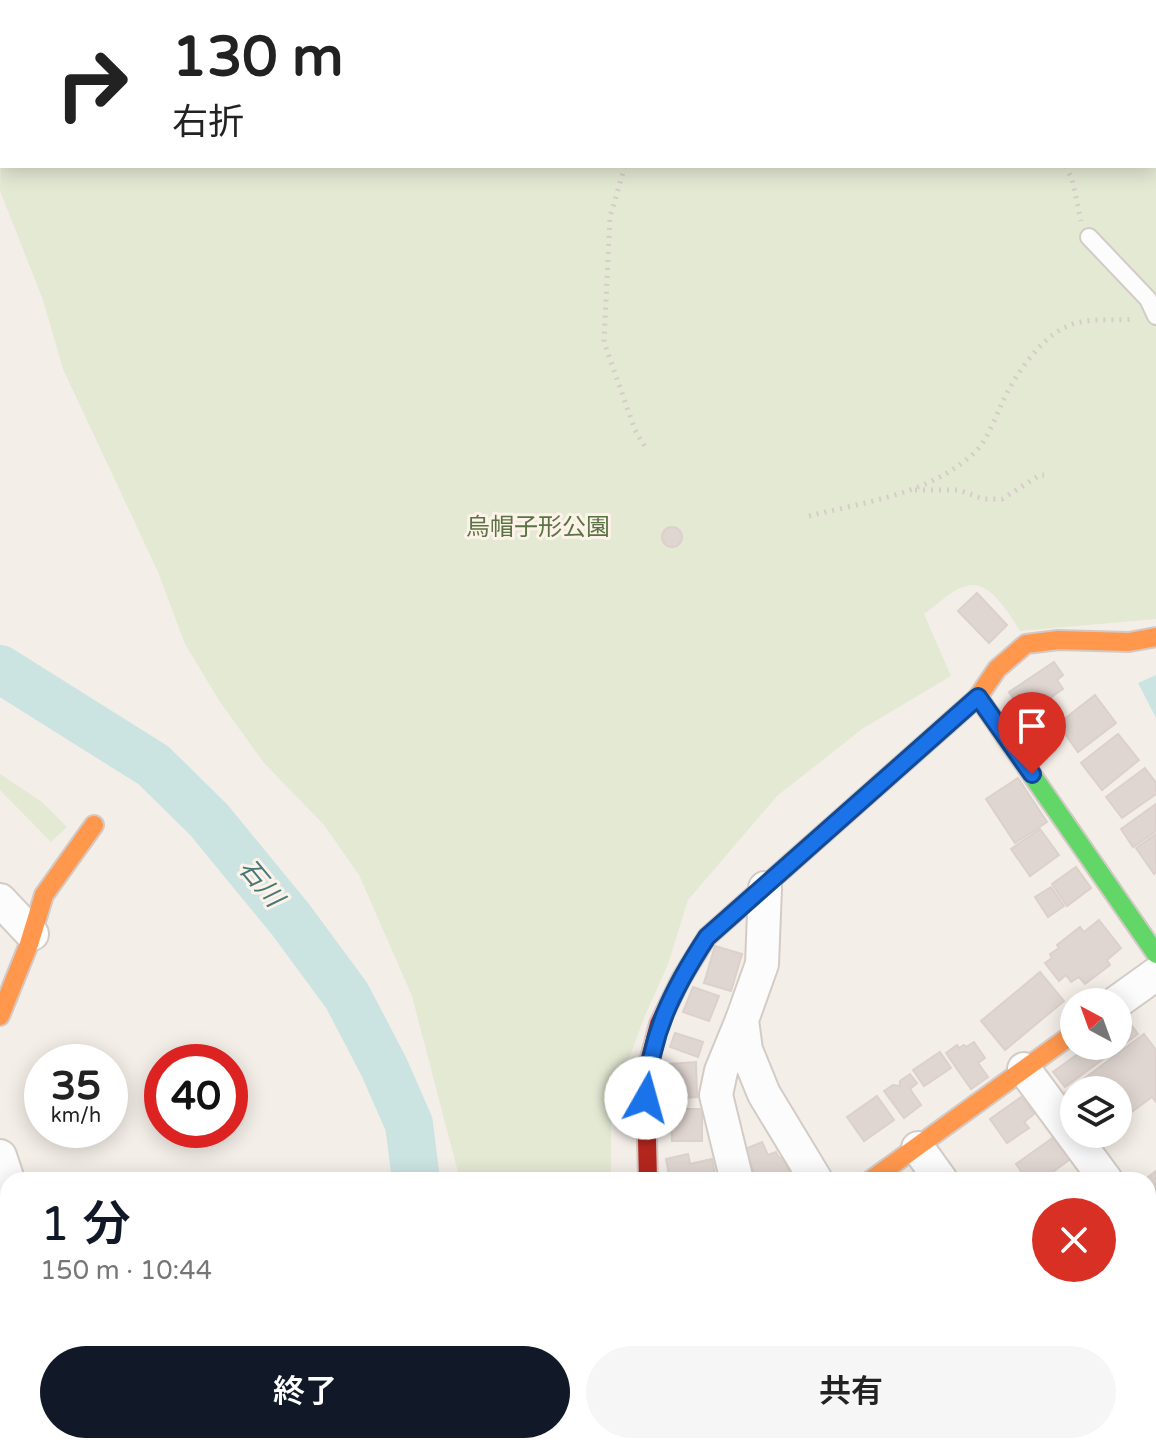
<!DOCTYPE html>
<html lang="ja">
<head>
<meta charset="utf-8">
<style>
  body { margin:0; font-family:"Varela Round","Noto Sans JP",sans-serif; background:#f6f6f6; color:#222; height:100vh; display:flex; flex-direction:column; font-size:30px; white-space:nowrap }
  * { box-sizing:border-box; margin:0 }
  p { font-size:26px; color:#767676 }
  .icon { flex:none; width:44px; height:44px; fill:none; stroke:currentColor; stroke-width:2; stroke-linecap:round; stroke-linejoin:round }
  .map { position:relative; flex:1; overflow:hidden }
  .drawer { position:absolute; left:0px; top:1172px; width:1156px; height:282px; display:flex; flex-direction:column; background:#fff; border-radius:24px 24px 0 0; box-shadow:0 4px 20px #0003 }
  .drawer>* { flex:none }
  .top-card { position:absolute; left:0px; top:0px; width:1156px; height:168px; box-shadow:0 4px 20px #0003; background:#fff; color:#222; overflow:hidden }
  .needle { width:52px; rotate:319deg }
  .buttons { position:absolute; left:1060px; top:988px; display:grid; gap:16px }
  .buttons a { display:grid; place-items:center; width:72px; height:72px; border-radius:50%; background:#fff; box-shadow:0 4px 20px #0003; font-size:40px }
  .speed { position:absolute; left:24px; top:1044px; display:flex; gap:16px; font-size:40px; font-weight:700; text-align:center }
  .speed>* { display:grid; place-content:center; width:104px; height:104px; border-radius:50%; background:#fff; box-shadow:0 4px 20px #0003; line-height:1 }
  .speed small { font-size:20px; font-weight:400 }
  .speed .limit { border:12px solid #d22; background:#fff; color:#111 }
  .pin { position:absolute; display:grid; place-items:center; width:68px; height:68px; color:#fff; margin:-82px -34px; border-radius:50% 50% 50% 0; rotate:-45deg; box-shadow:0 0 8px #0007 }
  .pin .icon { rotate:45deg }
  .me { position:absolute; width:88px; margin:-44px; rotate:7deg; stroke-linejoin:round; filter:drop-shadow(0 0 6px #0008) }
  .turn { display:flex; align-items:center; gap:28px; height:168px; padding:0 40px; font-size:36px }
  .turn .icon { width:104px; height:104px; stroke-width:2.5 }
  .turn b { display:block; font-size:56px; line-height:68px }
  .round { display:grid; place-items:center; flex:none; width:84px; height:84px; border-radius:42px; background:#f6f6f6 }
  .overview { display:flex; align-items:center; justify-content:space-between; height:136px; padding:0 40px }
  h1 { font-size:48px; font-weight:600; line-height:60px; color:#111827 }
  .primary-button { display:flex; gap:16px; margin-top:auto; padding:16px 40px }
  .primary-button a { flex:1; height:92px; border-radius:48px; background:#111827; color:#fff; font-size:32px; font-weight:600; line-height:92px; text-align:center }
  .primary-button a+a { background:#f6f6f6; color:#222 }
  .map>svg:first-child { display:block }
</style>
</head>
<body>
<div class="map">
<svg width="1156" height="1453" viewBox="0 0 1156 1453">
  <rect width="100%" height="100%" fill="#f4eee8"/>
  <g fill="#e4e9d4">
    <path d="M60 0H1156V619L1020 631C1010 615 989 578 966 586 951 590 937 605 924 614L951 676 862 729 777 796 688 900 668 964 644 1018 611 1107V1180H460L412 996 359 875 324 825 264 763 220 702 185 644 158 572 63 369 43 300 0 191 2 109V166H1154V2H58Z"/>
    <polygon points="0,774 42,802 67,827 51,842 0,790"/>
  </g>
  <polygon fill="#cbe4e2" points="1156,675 1156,718 1138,683"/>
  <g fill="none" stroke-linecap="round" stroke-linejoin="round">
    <g stroke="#cbe4e2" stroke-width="48">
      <polyline points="0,669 153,765 209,820 291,920 347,996 384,1067 409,1124 416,1180"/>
      <polyline points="448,1446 449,1453"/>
    </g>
  </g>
  <g fill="#e0d6d1" stroke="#dcd0cb" stroke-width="2">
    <circle cx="672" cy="537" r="10"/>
    <polygon points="977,593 1007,625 989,643 958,611"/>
    <polygon points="1054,662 1063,675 1057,680 1063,689 1025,715 1009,692"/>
    <polygon points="1095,695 1116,723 1078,752 1058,724"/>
    <polygon points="1118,734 1139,760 1102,790 1081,763"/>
    <polygon points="1145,768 1156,783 1156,794 1122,818 1106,797"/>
    <polygon points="1018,778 1047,822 1015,843 986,799"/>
    <polygon points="1156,804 1156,831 1133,847 1121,829"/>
    <polygon points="1040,829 1059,855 1030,876 1011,849"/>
    <polygon points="1156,834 1156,872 1154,874 1136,848"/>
    <polygon points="1076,867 1091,888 1067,906 1052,884"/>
    <polygon points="1051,887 1064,906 1048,917 1035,897"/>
    <polygon points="1099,920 1121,948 1107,960 1110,965 1085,984 1079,977 1071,982 1066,975 1059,981 1045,963 1052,958 1050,954 1059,948 1057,945 1080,927 1084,932"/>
    <polygon points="715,946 742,954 731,991 704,983"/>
    <polygon points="1040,972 1064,1001 1005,1050 981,1021"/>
    <polygon points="693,987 719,996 709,1021 683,1012"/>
    <polygon points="1127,1019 1138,1034 1065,1087 1053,1072 1089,1046 1118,1046 1118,1025"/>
    <polygon points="675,1033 703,1042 698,1057 670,1047"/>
    <polygon points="1144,1034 1156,1050 1156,1102 1152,1097 1118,1122 1118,1090 1074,1090 1074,1105 1065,1093"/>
    <polygon points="974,1042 985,1058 978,1063 988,1077 971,1089 946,1053 957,1045 959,1048 964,1045 966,1047"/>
    <polygon points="940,1052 951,1068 924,1086 913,1070"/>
    <polygon points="696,1062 697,1097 670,1099 669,1064"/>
    <polygon points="910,1074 917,1083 910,1089 921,1105 904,1118 884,1091 893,1085 900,1086 900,1081"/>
    <polygon points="877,1096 894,1120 864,1141 847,1117"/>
    <polygon points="1021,1097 1034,1114 1024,1122 1029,1128 1007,1143 990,1119"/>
    <polygon points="671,1109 702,1109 702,1141 672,1141"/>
    <polygon points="1054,1137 1065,1153 1068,1151 1073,1157 1046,1177 1048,1180 1027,1180 1016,1164"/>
    <polygon points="762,1142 768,1155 776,1152 779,1158 783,1157 792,1180 757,1180 745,1149"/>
    <polygon points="688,1154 690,1164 712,1159 716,1180 670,1180 666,1159"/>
    <polygon points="1156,1171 1156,1208 1148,1197 1148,1180 1144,1180"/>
    <polygon points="1148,1263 1156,1275 1151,1281 1155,1286 1148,1291"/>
    <polygon points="1156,1395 1156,1413 1148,1402"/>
    <polygon points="770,1446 801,1446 803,1453 761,1453 771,1449"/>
  </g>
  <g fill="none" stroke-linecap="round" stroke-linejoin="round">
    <g stroke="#d3cbc6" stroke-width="20">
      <polyline id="lane" points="1089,237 1148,299 1156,316"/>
    </g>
    <g stroke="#d3cbc6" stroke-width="36">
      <g id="street">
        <polyline points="765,888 762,964 742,1020 746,1050 764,1094 816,1180"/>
        <polyline points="0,900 32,934"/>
        <polyline points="1117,1002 1156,974"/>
        <polyline points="1024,1069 1106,1180"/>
        <polyline points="918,1148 941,1180"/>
        <polyline points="0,1156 8,1180"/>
        <polyline points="736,1177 716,1095 721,1071 742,1020"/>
        <polyline points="1148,1236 1156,1247"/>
        <polyline points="1148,1353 1156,1347"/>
        <polyline points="70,1446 72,1453"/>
        <polyline points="707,1446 710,1453"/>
      </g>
    </g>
    <g stroke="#d3c9c4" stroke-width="22">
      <polyline id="fast" points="978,697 1156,954"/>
    </g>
    <g stroke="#d3c9c4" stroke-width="22">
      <g id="slow">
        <polyline points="882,782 978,697 997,669 1026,644 1058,640 1129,642 1156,637"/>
        <polyline points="0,1016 29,944 44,895 94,825"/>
        <polyline points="871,1180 1074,1033"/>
      </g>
    </g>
    <g stroke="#d3c9c4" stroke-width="22">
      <polyline id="jam" points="648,1180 646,1101 649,1062 659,1024 681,979 707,937 882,782"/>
    </g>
    <g stroke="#d6ccc9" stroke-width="5" stroke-dasharray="2 6" stroke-linecap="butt">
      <polyline points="1040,0 1040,2"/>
      <polyline points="840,2 843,0"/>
      <polyline points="1154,65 1156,64"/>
      <polyline points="625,166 610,217 604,342 635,430 647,450"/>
      <polyline points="1066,166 1072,179 1081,221"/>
      <polyline points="915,490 959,490 983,499 1002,499 1040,475 1044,475"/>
      <path d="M809 516C865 502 930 494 974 453 987 441 994 421 1001 405 1015 375 1044 329 1080 322 1097 318 1117 321 1135 319"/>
    </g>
    <use href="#lane" stroke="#fdfcfc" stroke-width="16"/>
    <use href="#street" stroke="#fdfcfc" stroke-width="32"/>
    <use href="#fast" stroke="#63d668" stroke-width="18"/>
    <use href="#slow" stroke="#ff974d" stroke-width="18"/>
    <use href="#jam" stroke="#b3261e" stroke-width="18"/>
  </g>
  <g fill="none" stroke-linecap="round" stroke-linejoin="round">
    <g stroke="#114b97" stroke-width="20">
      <path id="route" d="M646 1098C650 1034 673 989 707 937L978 697 1032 774"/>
    </g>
    <use href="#route" stroke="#1a73e8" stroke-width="14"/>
  </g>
  <g text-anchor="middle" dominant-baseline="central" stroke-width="6" stroke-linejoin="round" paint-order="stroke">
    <g font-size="24" fill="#5a7345" stroke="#fdf2e8">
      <text x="538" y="527">烏帽子形公園</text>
    </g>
    <g font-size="26" font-style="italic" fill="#457879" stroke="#fdf2e8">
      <text transform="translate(261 883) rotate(50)">石川</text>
    </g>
  </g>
</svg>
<div class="buttons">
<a><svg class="needle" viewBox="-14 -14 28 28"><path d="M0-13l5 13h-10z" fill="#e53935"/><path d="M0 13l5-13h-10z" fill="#767676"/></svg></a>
<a><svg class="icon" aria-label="layers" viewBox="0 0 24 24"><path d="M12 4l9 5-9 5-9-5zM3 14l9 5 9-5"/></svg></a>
</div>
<div class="speed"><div>35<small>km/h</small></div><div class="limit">40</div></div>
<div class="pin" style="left:1032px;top:774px;background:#d93025"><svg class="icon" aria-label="arrive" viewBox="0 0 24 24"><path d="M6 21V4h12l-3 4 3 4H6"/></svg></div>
<svg class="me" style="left:646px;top:1098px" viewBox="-20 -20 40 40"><circle r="19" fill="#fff"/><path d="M0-13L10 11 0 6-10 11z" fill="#1a73e8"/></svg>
<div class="top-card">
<div class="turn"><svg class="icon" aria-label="right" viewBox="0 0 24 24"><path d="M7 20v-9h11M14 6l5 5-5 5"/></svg><div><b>130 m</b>右折</div></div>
</div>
<section class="drawer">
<div class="overview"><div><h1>1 分</h1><p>150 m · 10:44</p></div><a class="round" style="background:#d93025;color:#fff"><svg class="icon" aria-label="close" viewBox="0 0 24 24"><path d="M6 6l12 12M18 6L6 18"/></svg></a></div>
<div class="primary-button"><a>終了</a><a>共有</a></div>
</section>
</div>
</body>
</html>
